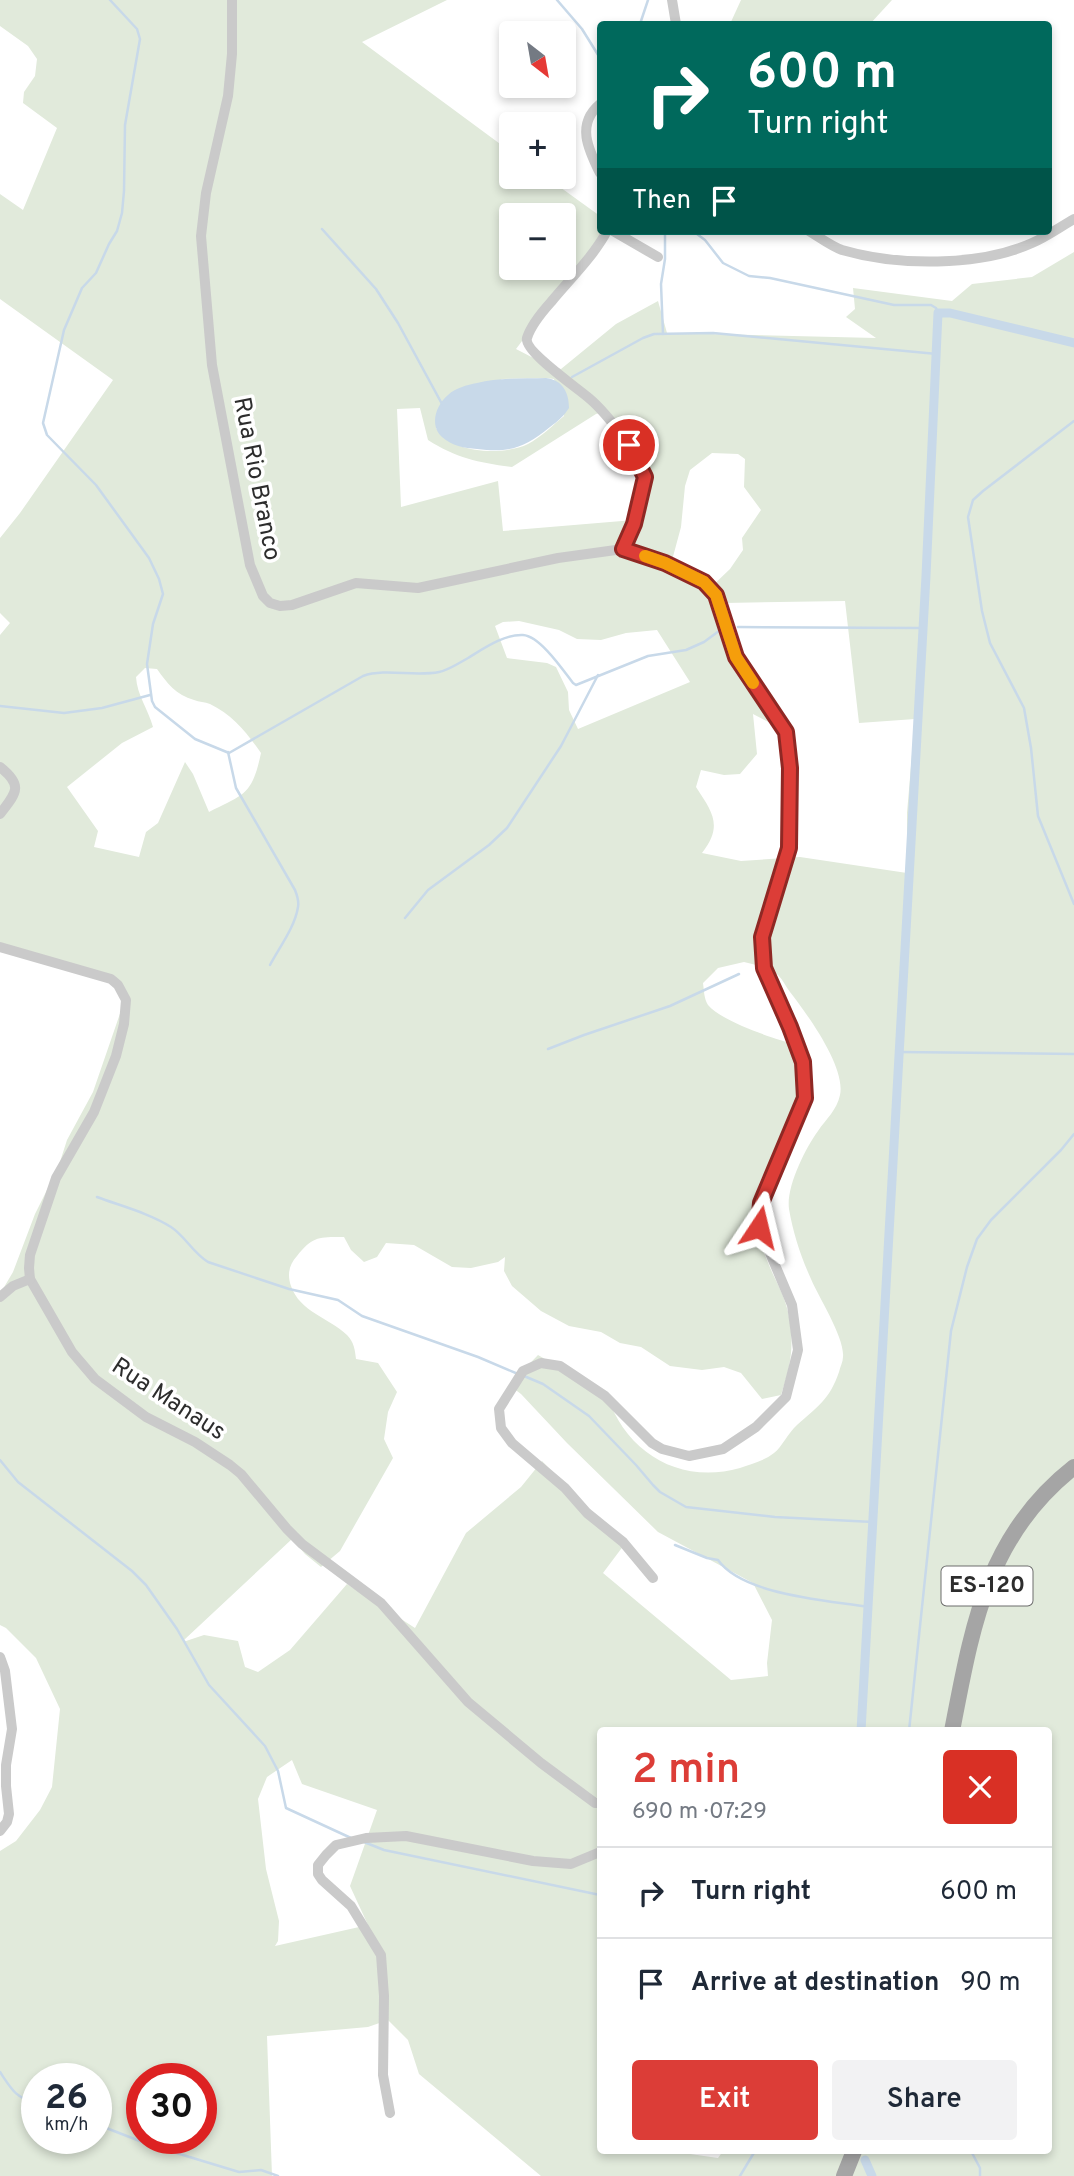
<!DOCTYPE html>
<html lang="en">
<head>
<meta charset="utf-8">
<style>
  body { margin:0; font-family:Overpass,sans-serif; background:#f2f2f3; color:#1f2937; height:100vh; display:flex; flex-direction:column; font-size:26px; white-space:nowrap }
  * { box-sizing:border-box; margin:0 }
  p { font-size:23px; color:#747a83 }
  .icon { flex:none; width:38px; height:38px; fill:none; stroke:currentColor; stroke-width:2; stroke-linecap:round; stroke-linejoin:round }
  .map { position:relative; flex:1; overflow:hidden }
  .sheet { position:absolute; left:597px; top:1727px; width:455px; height:427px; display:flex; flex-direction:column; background:#fff; border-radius:7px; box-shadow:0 4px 10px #0003 }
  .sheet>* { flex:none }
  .top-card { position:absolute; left:597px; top:21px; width:455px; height:214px; border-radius:7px; box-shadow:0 4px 10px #0003; background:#00695c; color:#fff; overflow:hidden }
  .needle { width:46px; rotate:149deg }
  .controls { position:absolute; left:499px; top:21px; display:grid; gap:14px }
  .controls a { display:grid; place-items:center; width:77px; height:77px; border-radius:7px; background:#fff; box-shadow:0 4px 10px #0003; font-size:35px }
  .speed { position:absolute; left:21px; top:2063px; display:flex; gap:14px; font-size:35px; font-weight:700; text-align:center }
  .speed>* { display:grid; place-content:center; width:91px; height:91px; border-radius:50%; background:#fff; box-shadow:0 4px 10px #0003; line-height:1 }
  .speed small { font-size:18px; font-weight:400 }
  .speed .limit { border:10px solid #d22; background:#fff; color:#111 }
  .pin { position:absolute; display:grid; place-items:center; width:60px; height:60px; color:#fff; margin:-30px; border:4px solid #fff; border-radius:50%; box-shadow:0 2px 7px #0007 }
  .me { position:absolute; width:77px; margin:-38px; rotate:10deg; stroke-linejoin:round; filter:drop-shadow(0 0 5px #0008) }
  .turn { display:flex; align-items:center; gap:24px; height:147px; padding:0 35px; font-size:32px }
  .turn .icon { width:91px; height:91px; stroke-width:2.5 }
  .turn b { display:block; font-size:49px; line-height:60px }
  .then { display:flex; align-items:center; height:66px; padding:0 35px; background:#0003; gap:14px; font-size:26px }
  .round { display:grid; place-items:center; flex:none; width:74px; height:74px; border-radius:7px; background:#f2f2f3 }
  .head { display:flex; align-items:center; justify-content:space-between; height:119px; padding:0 35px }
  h1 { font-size:42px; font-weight:600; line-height:52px; color:#dc3d37 }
  .cta { display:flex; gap:14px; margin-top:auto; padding:14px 35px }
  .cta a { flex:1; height:80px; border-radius:7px; background:#dc3d37; color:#fff; font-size:28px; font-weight:600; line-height:80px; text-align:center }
  .cta a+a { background:#f2f2f3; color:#1f2937 }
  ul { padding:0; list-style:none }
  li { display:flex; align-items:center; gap:21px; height:91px; padding:0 35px; border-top:2px solid #e0e1e3 }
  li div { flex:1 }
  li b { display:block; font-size:26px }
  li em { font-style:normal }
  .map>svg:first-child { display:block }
</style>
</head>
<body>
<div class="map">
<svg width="1074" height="2176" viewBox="0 0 1074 2176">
  <rect width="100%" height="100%" fill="#fff"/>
  <g fill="#e1eadb" fill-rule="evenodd">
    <path d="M0 0H447L362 42 511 152V177H546L600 216V231H605L516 349 545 364 561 369 616 324 658 301 667 333 876 338 846 317 855 309 853 288 952 301 972 284 1032 277 1074 252V2176H541L419 2074 408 2040 388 2020 368 2027 267 2036 272 2176H0V1851L16 1841 40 1810 52 1787 60 1709 36 1658 6 1628 0 1625V1294L13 1272 35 1214 58 1168 67 1140 93 1092 124 1002 115 976 0 944V635L10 623 0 613V538L20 513 113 380 0 299V194L23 210 57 128 23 103 24 92 35 76 37 59 28 46 0 26ZM511 215H564V268H511ZM546 378 554 379 564 416C552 426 541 437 528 444 503 456 452 454 436 428L502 379ZM420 408 428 440C456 458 480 463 512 467L596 414 606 411 645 475 634 520 503 531 498 481 401 507 397 409ZM712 453 738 454 745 459 744 487 761 510 742 538 743 550 730 569 708 590 671 564 681 527 685 486 690 470ZM845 601 859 723 915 719 907 813V873L800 857 741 861 702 853C723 826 713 813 696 787L701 770 724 775 740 774 757 754 753 714 782 729 732 657 724 603ZM519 621 559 630 577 639 601 640 626 633 657 630 690 682 578 729 569 710 568 692 556 667 547 663 507 658 495 626 503 622ZM145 668 157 669C167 683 176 695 194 700 199 702 205 702 210 704 233 715 247 733 261 753 252 795 245 794 209 812L193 774 185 762 158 823 146 832 139 857 94 847 98 831 67 787 122 743 153 727C148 709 137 695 136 677ZM744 962C756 965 768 967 778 975 783 980 786 987 790 992 807 1014 846 1067 840 1095 837 1110 826 1119 818 1131 805 1149 786 1187 789 1209 793 1233 801 1257 811 1279 819 1298 845 1338 843 1357 843 1362 840 1367 839 1372 830 1399 817 1407 797 1425 788 1433 782 1447 774 1453 764 1461 751 1464 740 1468 680 1485 626 1453 607 1395L538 1355 509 1385 521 1394 567 1443 658 1532 753 1583 772 1620 767 1663 768 1676 731 1680 603 1573 624 1545 542 1461 521 1487 466 1533 415 1628 347 1584 290 1650 258 1672 245 1667 238 1641 204 1635 186 1641 184 1640 292 1539 305 1554 321 1567 340 1551 393 1458 384 1439 388 1412 397 1392 378 1363 356 1359C355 1350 354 1342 347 1335 328 1317 300 1312 291 1286 287 1274 289 1265 297 1256 313 1236 319 1237 344 1237L351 1250 364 1262 377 1257 386 1243 414 1245 452 1267 471 1268 498 1262 505 1257 504 1271 512 1286 541 1311 569 1326 601 1332 620 1343 641 1347 670 1366 702 1370 724 1367 741 1373 762 1399 781 1395C791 1365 795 1344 788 1312 785 1298 778 1285 772 1272 762 1250 752 1219 756 1195 759 1179 769 1165 776 1151 796 1111 806 1089 794 1044 774 1039 721 1021 708 1005 704 999 704 990 703 983L718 968ZM600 1731H1048V2151H723L718 2158 683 2153V2151H600ZM292 1760 302 1784 377 1810 350 1886 368 1925 275 1946 278 1941 279 1921 266 1869 258 1799 267 1777ZM37 2079H96V2138H37ZM142 2079H201V2138H142Z"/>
    <polygon points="741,0 892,0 870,24 730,24"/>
  </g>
  <path fill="#c8d9e9" d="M546 378C563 380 569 393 569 408 564 416 558 421 550 427 525 448 509 453 477 449 464 448 452 446 442 437 429 425 436 405 448 395 455 388 467 385 477 383 499 377 524 379 546 378Z"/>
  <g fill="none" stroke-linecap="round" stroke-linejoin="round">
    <g stroke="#c8d9e9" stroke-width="2.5">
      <path d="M110 0 137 29 140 39 125 125 124 191 122 213 117 231 109 244 96 273 82 288 64 330 43 423 47 435 96 485 149 558 159 579 163 594 153 624 147 664 152 701 155 707 195 739 229 753 363 676C386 668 414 677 439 672 449 670 459 663 468 658 483 649 504 634 523 635 540 636 563 670 573 683L576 685 648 656 686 650 704 642 723 628"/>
      <polyline points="557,0 582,29 600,58"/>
      <polyline points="640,24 648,0"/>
      <polyline points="322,229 376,289 398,323 442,404"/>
      <polyline points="693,231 705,240 723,263 749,276 770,278 894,305 931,305 936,308 938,313"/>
      <polyline points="663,334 661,284 665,259 665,231"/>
      <polyline points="572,377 643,338 654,334 713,333 937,354"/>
      <polyline points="1074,421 983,491 973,500 968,517 982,611 990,643 1024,708 1031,748 1038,816 1074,904"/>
      <polyline points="738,627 922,628"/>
      <polyline points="0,706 64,713 102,708 150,695"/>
      <path d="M228 752 236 788 295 890C297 895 299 902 298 907 295 927 279 948 270 965"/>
      <polyline points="405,918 428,890 489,845 507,828 561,746 598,675"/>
      <polyline points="548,1049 584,1035 670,1006 739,974"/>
      <polyline points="899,1052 1074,1054"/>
      <path d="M97 1197C121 1206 149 1213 171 1227 185 1236 193 1253 208 1262L289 1289 338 1300 362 1316 478 1357 518 1374"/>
      <polyline points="524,1376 543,1384 589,1416 636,1465 653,1485 660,1492 686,1507 775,1517 873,1522"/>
      <polyline points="0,1460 18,1482 132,1571 146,1585 177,1629 209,1685 265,1746 278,1771 286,1808 351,1838"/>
      <path d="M675 1545 707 1558 718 1560C743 1595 826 1600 868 1607"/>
      <polyline points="909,1731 951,1331 967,1267 977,1239 991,1220 1061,1150 1074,1134"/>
      <polyline points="364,1842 384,1850 600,1895"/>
      <path d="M0 2072C12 2090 15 2097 37 2104"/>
      <polyline points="96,2124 150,2145 239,2172 261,2170 278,2176"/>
      <polyline points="971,2151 980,2168 980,2176"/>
      <polyline points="740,2176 755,2151"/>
    </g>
    <g stroke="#c8d9e9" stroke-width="9">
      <polyline points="861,1731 926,576 938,313 950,313 1074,343"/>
      <polyline points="865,2160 872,2176"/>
    </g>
    <g stroke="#cacaca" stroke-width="10">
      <polyline points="232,0 232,54 228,96 206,193 201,236 212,365 250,565 263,596 270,603 280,606 292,605 356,583 418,588 558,558 623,549 665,563 704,582 716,595 736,657 786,732 790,768 789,848 762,937 764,968 790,1027 803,1062 805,1098 761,1203 759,1227 792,1305 798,1350 786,1397 756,1427 723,1449 689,1456 662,1449 652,1443 605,1396 560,1366 541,1363 523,1371 499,1409 501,1428 512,1443 565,1488 587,1513 623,1542 653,1578"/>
      <polyline points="672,0 676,24"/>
      <path d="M600 104C576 124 588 149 600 173"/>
      <path d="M607 231C593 257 570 279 551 302 542 312 531 325 527 338 523 351 579 389 590 399 604 411 644 459 645 478 646 491 630 536 623 549"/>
      <polyline points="613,231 658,257"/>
      <path d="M809 231C819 237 831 246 842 250 897 266 979 267 1032 243 1046 237 1060 227 1074 219"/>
      <path d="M0 767C24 786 16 793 0 814"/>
      <polyline points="0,947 111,979 118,985 126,1000 124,1024 116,1056 94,1112 56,1178 30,1255 29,1268 30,1279 72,1352 95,1379 146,1417 195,1442 230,1465 241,1474 287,1529 302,1544 381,1603 468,1702 541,1763 595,1803 600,1803"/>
      <polyline points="0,1297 13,1286 30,1279"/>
      <polyline points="0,1657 5,1671 12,1729 6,1765 6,1786 9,1814 7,1822 0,1831"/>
      <polyline points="390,2113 383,2075 384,1996 381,1955 351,1906 322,1880 318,1874 318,1865 326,1855 336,1845 366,1838 406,1836 533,1861 571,1864 600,1852"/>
    </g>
    <g stroke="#a5a5a5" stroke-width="16">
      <path d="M952 1731C972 1628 986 1536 1074 1467"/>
      <polyline points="844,2176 854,2151"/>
    </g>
  </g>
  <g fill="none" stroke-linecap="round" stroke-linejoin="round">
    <g stroke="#8f2824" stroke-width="18">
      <polyline id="route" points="629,445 645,477 634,524 623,549 665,563 704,582 716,595 736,657 786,732 790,768 789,848 762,937 764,968 790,1027 803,1062 805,1098 761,1203 759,1227"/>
    </g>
    <use href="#route" stroke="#dc3d37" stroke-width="12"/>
    <polyline stroke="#f59e0b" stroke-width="12" points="645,556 665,563 704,582 716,595 736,657 753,683"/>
  </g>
  <g text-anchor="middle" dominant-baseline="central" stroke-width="7" stroke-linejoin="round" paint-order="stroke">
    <rect fill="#fff" stroke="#6c6c6c" stroke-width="2" x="941.5" y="1566.5" width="91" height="39" rx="5"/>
    <g font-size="23" font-weight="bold" fill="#2d2d2d">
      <text x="987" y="1586">ES-120</text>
    </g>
    <g font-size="24" fill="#2d2d2d" stroke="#fff">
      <text transform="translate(256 479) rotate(79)">Rua Rio Branco</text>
      <text transform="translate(168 1400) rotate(33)">Rua Manaus</text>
    </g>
  </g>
</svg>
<div class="controls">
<a><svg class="needle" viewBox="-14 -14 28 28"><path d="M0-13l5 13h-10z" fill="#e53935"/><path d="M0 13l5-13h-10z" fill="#747a83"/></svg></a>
<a>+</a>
<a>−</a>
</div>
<div class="speed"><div>26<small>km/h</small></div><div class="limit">30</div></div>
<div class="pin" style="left:629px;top:445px;background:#d93025"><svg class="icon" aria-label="arrive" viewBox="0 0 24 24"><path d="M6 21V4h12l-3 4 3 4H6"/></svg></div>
<svg class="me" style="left:759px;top:1227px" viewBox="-20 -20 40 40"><path d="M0-17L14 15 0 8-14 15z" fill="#dc3d37" stroke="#fff" stroke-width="4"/></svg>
<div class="top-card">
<div class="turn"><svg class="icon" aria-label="right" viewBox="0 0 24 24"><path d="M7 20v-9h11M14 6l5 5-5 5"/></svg><div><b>600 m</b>Turn right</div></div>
<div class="then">Then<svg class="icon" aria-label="arrive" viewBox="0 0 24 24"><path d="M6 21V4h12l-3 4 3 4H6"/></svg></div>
</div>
<section class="sheet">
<div class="head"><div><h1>2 min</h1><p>690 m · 07:29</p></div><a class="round" style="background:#d93025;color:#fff"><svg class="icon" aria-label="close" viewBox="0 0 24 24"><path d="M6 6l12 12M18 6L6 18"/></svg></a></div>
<ul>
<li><svg class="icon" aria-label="right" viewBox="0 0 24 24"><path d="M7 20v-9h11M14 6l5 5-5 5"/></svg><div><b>Turn right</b></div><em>600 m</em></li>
<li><svg class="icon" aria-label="arrive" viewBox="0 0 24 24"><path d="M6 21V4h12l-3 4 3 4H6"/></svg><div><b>Arrive at destination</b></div><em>90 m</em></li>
</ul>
<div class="cta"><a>Exit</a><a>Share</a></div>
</section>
</div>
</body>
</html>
